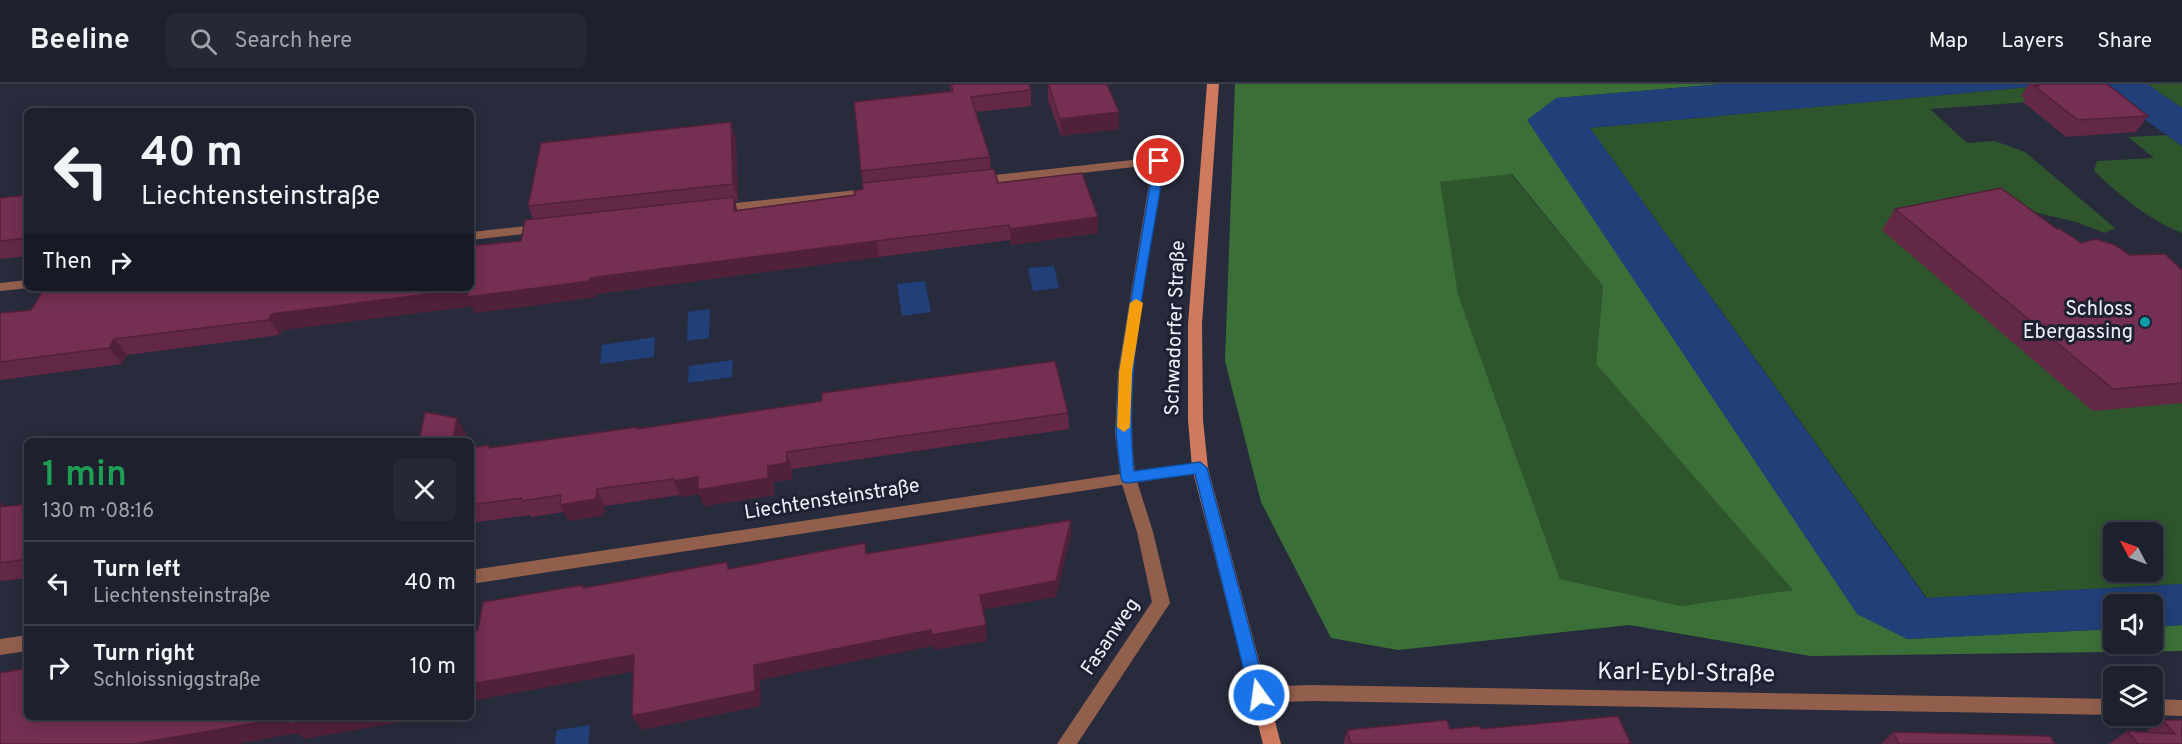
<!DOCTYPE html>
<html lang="en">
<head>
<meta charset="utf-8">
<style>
  body { margin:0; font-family:Overpass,sans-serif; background:#252835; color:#f1f3f6; height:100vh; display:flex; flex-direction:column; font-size:22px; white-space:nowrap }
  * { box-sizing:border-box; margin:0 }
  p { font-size:20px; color:#a0a3aa }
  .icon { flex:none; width:33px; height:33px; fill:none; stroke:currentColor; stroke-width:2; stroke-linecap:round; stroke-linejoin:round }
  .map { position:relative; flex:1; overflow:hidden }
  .details { position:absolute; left:24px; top:354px; width:450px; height:282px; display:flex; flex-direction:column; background:#1d202d; border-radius:9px; box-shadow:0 3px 15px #0003,0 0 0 2px #3b3e49 }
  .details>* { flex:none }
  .hud { position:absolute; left:24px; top:24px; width:450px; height:183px; border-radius:9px; box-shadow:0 3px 15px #0003,0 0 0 2px #3b3e49; background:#1d202d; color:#f1f3f6; overflow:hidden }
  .needle { width:39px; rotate:311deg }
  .controls { position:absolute; left:2103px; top:438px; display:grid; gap:12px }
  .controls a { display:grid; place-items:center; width:60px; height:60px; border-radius:9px; background:#1d202d; box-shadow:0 3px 15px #0003,0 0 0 2px #3b3e49; font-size:30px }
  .pin { position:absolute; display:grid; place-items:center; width:51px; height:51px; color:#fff; margin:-26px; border:3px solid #fff; border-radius:50%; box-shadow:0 2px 6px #0007 }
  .me { position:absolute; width:66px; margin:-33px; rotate:346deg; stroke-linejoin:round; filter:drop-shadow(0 0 4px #0008) }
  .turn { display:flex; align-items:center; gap:21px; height:126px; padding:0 18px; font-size:27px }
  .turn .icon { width:78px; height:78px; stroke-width:2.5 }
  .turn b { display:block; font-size:42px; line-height:51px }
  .then { display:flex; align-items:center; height:57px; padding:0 18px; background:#0003; gap:12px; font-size:22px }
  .round { display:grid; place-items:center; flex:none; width:63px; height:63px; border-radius:9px; background:#252835 }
  .overview { display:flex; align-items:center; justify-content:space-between; height:102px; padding:0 18px }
  h1 { font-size:36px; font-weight:600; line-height:45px; color:#1e9e55 }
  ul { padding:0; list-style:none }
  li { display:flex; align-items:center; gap:18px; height:84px; padding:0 18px; border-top:2px solid #3b3e49 }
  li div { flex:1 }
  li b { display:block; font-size:22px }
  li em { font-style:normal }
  header { display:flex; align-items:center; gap:36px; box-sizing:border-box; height:84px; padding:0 30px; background:#1d202d; border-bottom:2px solid #3b3e49 }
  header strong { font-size:28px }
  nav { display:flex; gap:33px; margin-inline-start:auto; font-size:21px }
  .search { width:420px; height:54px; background:#252835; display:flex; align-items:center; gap:15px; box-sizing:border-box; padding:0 21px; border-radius:9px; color:#a0a3aa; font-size:22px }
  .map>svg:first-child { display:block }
</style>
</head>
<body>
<header>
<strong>Beeline</strong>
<div class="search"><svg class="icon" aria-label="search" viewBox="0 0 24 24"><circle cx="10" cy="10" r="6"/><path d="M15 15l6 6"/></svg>Search here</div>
<nav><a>Map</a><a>Layers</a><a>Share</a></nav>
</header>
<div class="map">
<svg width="2182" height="660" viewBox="0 0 2182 660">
  <rect width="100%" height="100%" fill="#272b3c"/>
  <g fill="#2f552d" fill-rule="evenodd">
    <path d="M2060 0 2029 18 1930 25 1967 59 1995 57 2025 68 2115 144 2105 149 2076 138 2018 124 2182 319V500L1927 514 1590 44ZM2114 448H2152V488H2114Z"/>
    <polygon points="2147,0 2182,0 2182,24"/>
    <path d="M2167 51 2182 62V149C2147 135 2121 112 2094 87L2097 77 2154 74 2128 53Z"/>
    <polygon points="1511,90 1603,202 1596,280 1794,506 1681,522 1560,495 1458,210 1439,98"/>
  </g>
  <path fill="#3a7037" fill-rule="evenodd" d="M1235 0H1722L1556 14 1907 555 2113 545 2114 560H2152L2153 543 2182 541V567L1811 572 1629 541 1398 566 1331 554 1261 418 1225 277ZM1512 90 1603 202 1596 280 1793 506 1681 522 1560 495 1458 210 1440 98Z"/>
  <g fill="#213f79">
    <polygon points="1722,0 2060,0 1590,44 1926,514 2182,500 2182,541 2153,543 2152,520 2114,520 2113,545 1907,555 1857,530 1527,36 1556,14"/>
    <polygon points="2095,0 2147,0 2182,24 2182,62"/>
    <polygon points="1054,182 1059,204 1033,207 1028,184"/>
    <polygon points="925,197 931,228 902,232 897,200"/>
    <polygon points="710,225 709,254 687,257 688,228"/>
    <polygon points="655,253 654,273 600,280 602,261"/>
    <polygon points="733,276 732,293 688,299 689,282"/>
    <polygon points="590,641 588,660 555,660 557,646"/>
  </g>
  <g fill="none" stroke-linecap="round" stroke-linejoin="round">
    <polygon fill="#935f4d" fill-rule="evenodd" points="1128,388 1134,390 1136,394 1153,448 1170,519 1077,660 1057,660 1152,518 1137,448 1120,394 1122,390"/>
    <g fill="#935f4d" fill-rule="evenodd">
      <path d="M1159 73 1165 77C1149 179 1123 284 1135 388L1200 378 1206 380 1208 384 1206 388 471 500V486L1120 390 1115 349 1118 288 1152 81 976 101 970 97 976 93Z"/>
      <polygon points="875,104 881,108 879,111 717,129 711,125 717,121"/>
      <polygon points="544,140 549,141 550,144 549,147 471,156 471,148"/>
      <polygon points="27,196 29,204 0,207 0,199"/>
      <polygon points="27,551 27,567 0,571 0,555"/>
      <polygon points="1311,601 2114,615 2114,631 1311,617 1259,619 1253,617 1250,611 1253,605 1259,603"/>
      <polygon points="2152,615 2182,616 2182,632 2152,631"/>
    </g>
    <polygon fill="#cd7a5e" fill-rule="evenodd" points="1207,0 1219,0 1202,240 1203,336 1208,384 1281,660 1263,660 1192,384 1188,336 1188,240"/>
  </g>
  <g fill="#642847">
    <polygon points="949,0 1029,0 1031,6 1031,22 976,28 990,73 991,85 998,99 1098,149 1011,161 1010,156 879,173 596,210 596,213 475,229 472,222 282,246 280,251 127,271 122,280 0,296 0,229 471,204 521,157 533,135 528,122 736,55 738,117 735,117 737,126 855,111 863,105 863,99 861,87 951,8"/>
    <polygon points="1048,0 1119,28 1119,45 1061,52 1048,16"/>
    <polygon points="2029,0 2107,0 2148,32 2136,48 2066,53 2023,18 2025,15 2021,12"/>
    <polygon points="27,111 27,172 0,175 0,114"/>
    <polygon points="1895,125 2057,145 2081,159 2130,171 2182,186 2182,319 2093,327 1882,146"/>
    <polygon points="1068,329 1069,345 792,385 792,395 773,398 774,411 704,422 699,410 681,413 680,411 605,422 604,431 569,437 564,428 531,433 529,431 471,439 471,364 489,361 491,364 639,345"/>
    <polygon points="0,418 5,423 27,420 27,494 0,497"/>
    <polygon points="2162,636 2182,636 2182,660 2109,660 2127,647 2145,648"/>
    <polygon points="1481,645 1631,660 1343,660 1347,646"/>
    <polygon points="1893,648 2055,660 1881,660"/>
  </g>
  <g fill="#512139">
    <polygon points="1119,28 1119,45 1061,52 1060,35"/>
    <polygon points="731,38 736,55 738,117 733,100"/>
    <polygon points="734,113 738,129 734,127"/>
    <polygon points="1098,133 1098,149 1011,161 1010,145"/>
    <polygon points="876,157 879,173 596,210 596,213 475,229 472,222 282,246 280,251 269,236 272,230 469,205 590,194"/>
    <polygon points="114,255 127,271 122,280 109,264"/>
    <polygon points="457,334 466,350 465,357 453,357"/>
    <polygon points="787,368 792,385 792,395 773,398 774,411 704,422 699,410 681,413 674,397 768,382"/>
    <polygon points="597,405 605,422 604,431 569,437 560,421"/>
    <polygon points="0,418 15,432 0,431"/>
    <polygon points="1071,436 1071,452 1056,513 982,526 980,511"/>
    <polygon points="986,541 987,557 934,566 933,562 760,596 761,622 641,646 632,632 754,581 931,546"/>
    <polygon points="634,571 642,586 471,617 471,600"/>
    <polygon points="291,633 429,633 304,655 298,649 236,660 134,660"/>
  </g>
  <g fill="#742f52" stroke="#512139" stroke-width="1.5">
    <polygon points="951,0 1029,0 1031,6 971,13 990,73 861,87 854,18 953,7"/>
    <polygon points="1048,0 1107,0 1119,28 1060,35"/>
    <polygon points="2037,0 2107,0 2148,32 2078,36 2034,2 2039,2"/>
    <polygon points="731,38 733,100 528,122 541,59"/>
    <polygon points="994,85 998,99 1082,89 1098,133 1010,145 1009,141 876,157 590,194 590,197 467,213 469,205 272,230 269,236 114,255 109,264 0,278 0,229 31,226 45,204 471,204 471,162 521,157 525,136 734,113 734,127 855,111 854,107 863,105 862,99"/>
    <polygon points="2001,104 2057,145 2060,145 2081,159 2096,155 2115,161 2130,171 2165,170 2182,186 2182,299 2113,305 1895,125"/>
    <polygon points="27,111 27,154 0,157 0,114"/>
    <polygon points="1055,277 1068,329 787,368 787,379 768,382 768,394 698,406 698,393 674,397 674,395 597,405 596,415 560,421 561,411 522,417 522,414 471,421 471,364 489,361 489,364 638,343 637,345 822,317 822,309"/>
    <polygon points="425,328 457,334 453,357 419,357"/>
    <polygon points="27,420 27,475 0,479 0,423"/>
    <polygon points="1071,436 1056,497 980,511 986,541 931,551 931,546 754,581 755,607 632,632 634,571 471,600 471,547 478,546 483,518 583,501 583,504 727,478 728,485 865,459 866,470"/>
    <polygon points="27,584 27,633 331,633 289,640 291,633 134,660 0,660 0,589"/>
    <polygon points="1618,632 1631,660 1351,660 1347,646 1447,636 1450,645 1480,642 1481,645"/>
    <polygon points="2162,636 2182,636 2182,660 2138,660 2127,647 2175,650"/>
    <polygon points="1893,648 2050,652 2055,660 1899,660"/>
  </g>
  <path fill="#1a73e8" stroke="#114b97" stroke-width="1.5" d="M1159 74 1165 77C1149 179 1123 284 1134 387L1200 378 1207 384 1267 611 1265 616 1259 618 1253 616 1250 611 1195 390 1128 399 1123 398 1121 394 1116 349 1119 288 1154 77Z"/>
  <polygon fill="#f59e0b" points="1136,215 1143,219 1132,288 1130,343 1124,348 1117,343 1119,288 1130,219"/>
  <circle fill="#0f9aa8" stroke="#1e2132" stroke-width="2" cx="2145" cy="238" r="6"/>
  <g text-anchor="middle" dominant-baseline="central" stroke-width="6" stroke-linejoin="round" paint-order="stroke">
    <g font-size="20" fill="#edf0fb" stroke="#1e2132" text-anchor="end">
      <text x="2133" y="226">Schloss<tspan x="2133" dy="23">Ebergassing</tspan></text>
    </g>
    <g font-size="20" fill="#edf0fb" stroke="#1e2132">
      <text transform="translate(1176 244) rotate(-88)">Schwadorfer Straße</text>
      <text transform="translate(832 416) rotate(-9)">Liechtensteinstraße</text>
      <text transform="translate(1111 553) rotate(-56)">Fasanweg</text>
    </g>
    <g font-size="24" fill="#edf0fb" stroke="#1e2132">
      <text transform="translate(1686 590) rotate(1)">Karl-Eybl-Straße</text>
    </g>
  </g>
</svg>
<div class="controls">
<a><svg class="needle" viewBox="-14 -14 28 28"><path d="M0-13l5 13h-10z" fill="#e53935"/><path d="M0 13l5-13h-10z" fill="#a0a3aa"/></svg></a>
<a><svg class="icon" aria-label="sound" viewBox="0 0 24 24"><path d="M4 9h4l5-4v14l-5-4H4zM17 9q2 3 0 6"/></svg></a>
<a><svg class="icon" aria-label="layers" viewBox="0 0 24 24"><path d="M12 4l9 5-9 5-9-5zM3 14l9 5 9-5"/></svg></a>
</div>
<div class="pin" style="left:1159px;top:77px;background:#d93025"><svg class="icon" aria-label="arrive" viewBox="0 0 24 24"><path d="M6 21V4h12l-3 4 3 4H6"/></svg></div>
<svg class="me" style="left:1259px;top:611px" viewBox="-20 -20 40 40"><circle r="17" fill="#1a73e8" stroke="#fff" stroke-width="3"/><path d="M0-11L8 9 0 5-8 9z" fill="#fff"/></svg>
<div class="hud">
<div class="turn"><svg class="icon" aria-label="left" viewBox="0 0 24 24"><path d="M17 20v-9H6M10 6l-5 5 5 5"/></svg><div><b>40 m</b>Liechtensteinstraße</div></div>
<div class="then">Then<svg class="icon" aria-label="right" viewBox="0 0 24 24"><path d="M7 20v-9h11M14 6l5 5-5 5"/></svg></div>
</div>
<section class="details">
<div class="overview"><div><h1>1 min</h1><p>130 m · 08:16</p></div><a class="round"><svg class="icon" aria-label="close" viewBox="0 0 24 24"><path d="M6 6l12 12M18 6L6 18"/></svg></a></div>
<ul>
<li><svg class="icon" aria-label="left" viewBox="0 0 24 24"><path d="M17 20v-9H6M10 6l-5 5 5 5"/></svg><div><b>Turn left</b><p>Liechtensteinstraße</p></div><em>40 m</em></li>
<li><svg class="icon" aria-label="right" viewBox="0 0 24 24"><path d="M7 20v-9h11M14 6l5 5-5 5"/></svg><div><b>Turn right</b><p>Schloissniggstraße</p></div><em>10 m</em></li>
</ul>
</section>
</div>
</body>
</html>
